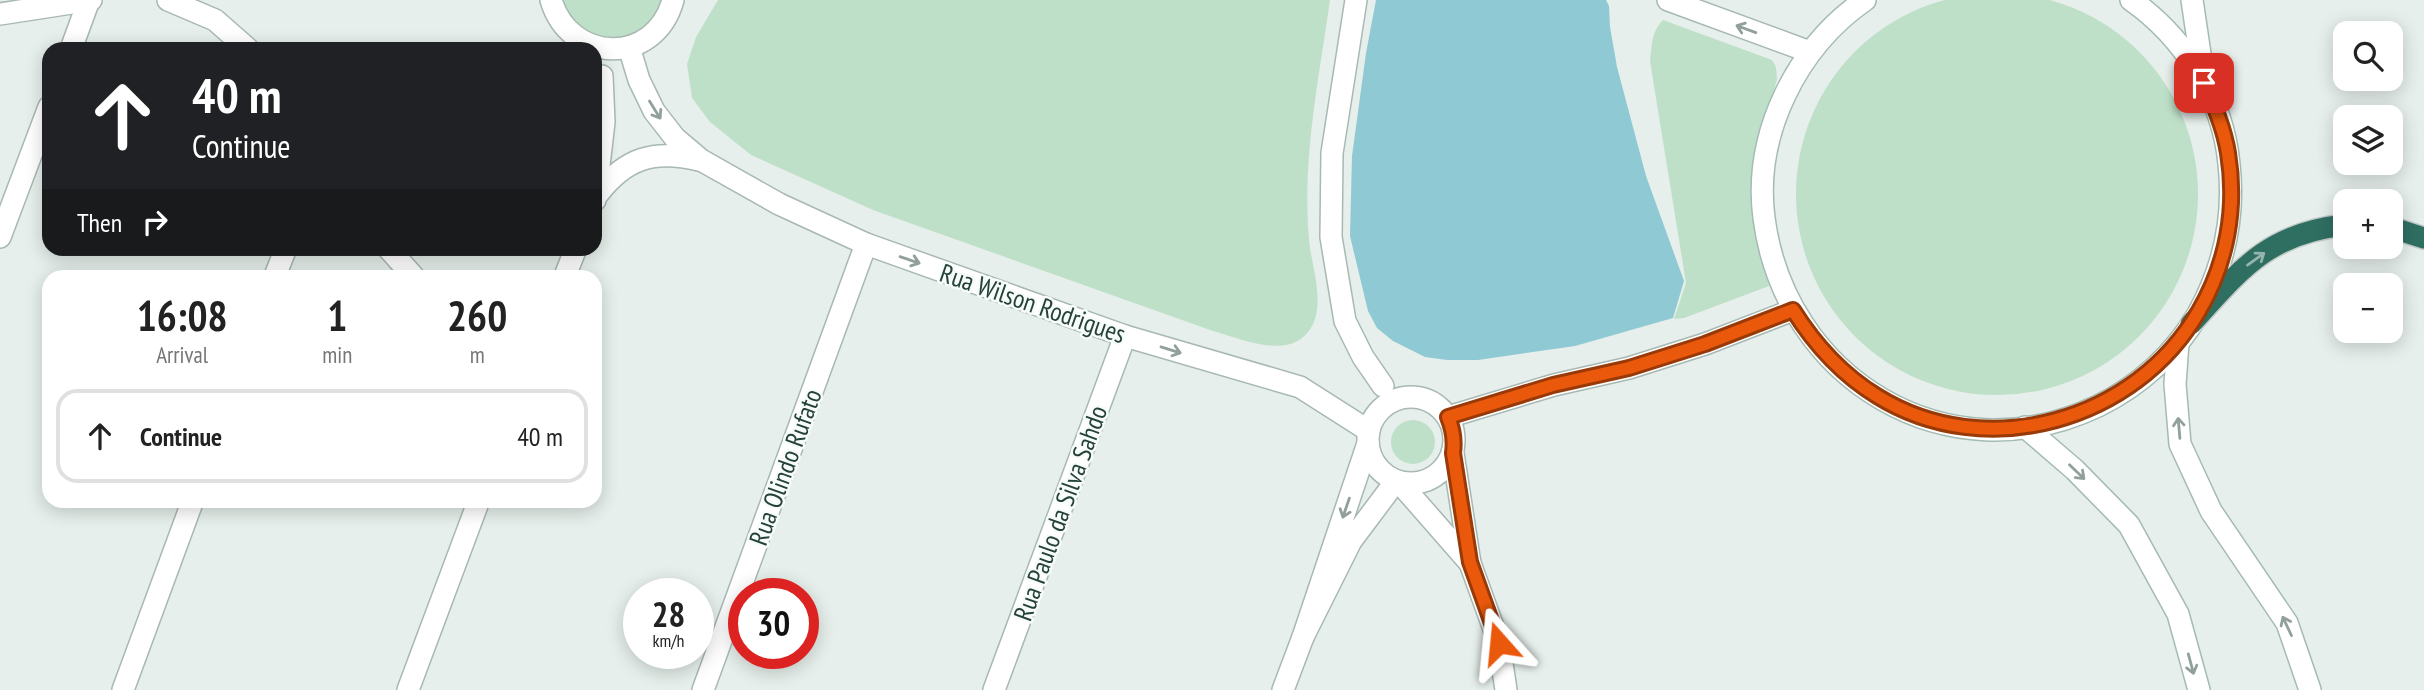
<!DOCTYPE html>
<html lang="en">
<head>
<meta charset="utf-8">
<style>
  body { margin:0; font-family:"PT Sans Narrow",sans-serif; background:#f2f2f2; color:#222; height:100vh; display:flex; flex-direction:column; font-size:26px; white-space:nowrap }
  * { box-sizing:border-box; margin:0 }
  p { font-size:23px; color:#767676 }
  .icon { flex:none; width:38px; height:38px; fill:none; stroke:currentColor; stroke-width:2; stroke-linecap:round; stroke-linejoin:round }
  .map { position:relative; flex:1; overflow:hidden }
  .panel { position:absolute; left:42px; top:270px; width:560px; height:238px; display:flex; flex-direction:column; background:#fff; border-radius:21px; box-shadow:0 4px 18px #0003 }
  .panel>* { flex:none }
  .guide { position:absolute; left:42px; top:42px; width:560px; height:214px; border-radius:21px; box-shadow:0 4px 18px #0003; background:#202124; color:#fff; overflow:hidden }
  .buttons { position:absolute; left:2333px; top:21px; display:grid; gap:14px }
  .buttons a { display:grid; place-items:center; width:70px; height:70px; border-radius:14px; background:#fff; box-shadow:0 4px 18px #0003; font-size:35px }
  .speed { position:absolute; left:623px; top:578px; display:flex; gap:14px; font-size:35px; font-weight:700; text-align:center }
  .speed>* { display:grid; place-content:center; width:91px; height:91px; border-radius:50%; background:#fff; box-shadow:0 4px 18px #0003; line-height:1 }
  .speed small { font-size:18px; font-weight:400 }
  .speed .limit { border:10px solid #d22; background:#fff; color:#111 }
  .pin { position:absolute; display:grid; place-items:center; width:60px; height:60px; color:#fff; margin:-30px; border-radius:14px; box-shadow:0 4px 10px #0006 }
  .me { position:absolute; width:77px; margin:-38px; rotate:342deg; stroke-linejoin:round; filter:drop-shadow(0 0 5px #0008) }
  .turn { display:flex; align-items:center; gap:24px; height:147px; padding:0 35px; font-size:32px }
  .turn .icon { width:91px; height:91px; stroke-width:2.5 }
  .turn b { display:block; font-size:49px; line-height:60px }
  .then { display:flex; align-items:center; height:66px; padding:0 35px; background:#0003; gap:14px; font-size:26px }
  .eta { display:flex; justify-content:space-evenly; align-items:center; height:119px; text-align:center }
  .eta b { font-size:42px; font-weight:700; line-height:49px }
  ul { padding:0; list-style:none }
  li { display:flex; align-items:center; gap:21px; height:94px; margin:0 14px 10px; padding:0 21px; border:4px solid #e0e0e0; border-radius:21px }
  li div { flex:1 }
  li b { display:block; font-size:26px }
  li em { font-style:normal }
  .map>svg:first-child { display:block }
</style>
</head>
<body>
<div class="map">
<svg width="2424" height="690" viewBox="0 0 2424 690">
  <rect width="100%" height="100%" fill="#e6efeb"/>
  <g fill="#bfe0c8">
    <circle cx="1997" cy="194" r="201"/>
    <polygon points="560,0 663,0 650,26 623,40 593,38 568,18"/>
    <path d="M718 0H1330C1319 79 1302 158 1309 239 1311 267 1328 307 1308 332 1286 360 1240 338 1213 331L873 210 751 155 710 122 692 98 687 64 696 37Z"/>
    <path d="M1663 20 1772 60 1776 67 1777 79 1768 113 1755 224 1769 286 1684 318 1674 319 1686 283 1650 61C1652 46 1651 32 1663 20Z"/>
    <circle cx="1413" cy="442" r="22"/>
  </g>
  <polygon fill="#8ec9d4" points="1376,0 1606,0 1609,6 1610,27 1617,67 1646,176 1684,281 1673,318 1575,346 1478,360 1447,360 1425,357 1393,341 1377,328 1368,311 1350,236 1352,156 1366,53"/>
  <g fill="none" stroke-linecap="round" stroke-linejoin="round">
    <g stroke="#a8b8b2" stroke-width="24">
      <g id="street">
        <polyline points="168,0 215,20 248,49"/>
        <path d="M551 0C570 64 655 66 673 0"/>
        <polyline points="1356,0 1332,153 1331,237 1345,321 1363,357 1383,386"/>
        <polyline points="1668,0 1810,52"/>
        <polyline points="0,14 91,0"/>
        <polyline points="629,47 639,80 654,111 675,138 701,160 779,204 866,244 1125,336 1300,387 1369,431"/>
        <polyline points="71,49 89,0"/>
        <path d="M597 195C625 158 654 149 699 160"/>
        <polyline points="595,200 604,122 602,76"/>
        <polyline points="0,237 49,107"/>
        <polyline points="388,248 413,276"/>
        <polyline points="275,276 286,248"/>
        <polyline points="565,276 576,248"/>
        <circle cx="1411" cy="440" r="43"/>
        <polyline points="1448,417 1554,385 1629,368 1705,344 1793,310"/>
        <polyline points="1368,443 1303,637 1351,541 1396,481"/>
        <polyline points="1399,482 1470,563 1453,453"/>
        <polyline points="1470,563 1499,643 1506,690"/>
        <polyline points="123,690 193,500"/>
        <polyline points="408,690 479,500"/>
        <polyline points="703,690 866,244"/>
        <polyline points="994,690 1125,336"/>
        <polyline points="1283,690 1303,637"/>
      </g>
    </g>
    <g stroke="#a4bbb3" stroke-width="24">
      <g id="secondary">
        <path d="M1865 0C1797 47 1753 134 1764 218 1785 379 1947 478 2098 406 2139 386 2175 354 2198 314 2224 267 2235 218 2229 164 2223 99 2185 38 2131 0"/>
        <polyline points="2192,0 2203,74"/>
        <polyline points="2178,343 2175,384 2180,444 2211,511 2287,623 2310,690"/>
        <polyline points="2025,427 2075,470 2129,525 2178,614 2199,690"/>
      </g>
    </g>
    <g stroke="#c2cac8" stroke-width="24">
      <g id="highway">
        <polyline points="2390,227 2424,238"/>
        <path d="M2191 324C2240 270 2268 233 2345 225"/>
      </g>
    </g>
    <use href="#street" stroke="#fff" stroke-width="21"/>
    <use href="#secondary" stroke="#fff" stroke-width="21"/>
    <use href="#highway" stroke="#2f6f62" stroke-width="21"/>
  </g>
  <defs><path id="oneway-shaft" d="M-6 0H5M1.5-3L5.5 0L1.5 3" fill="none" stroke-width="1.6" stroke-linecap="round" stroke-linejoin="round" transform="scale(1.75)"/></defs>
  <g stroke="#92a09c">
    <use href="#oneway-shaft" transform="translate(1746 29) rotate(-160)"/>
    <use href="#oneway-shaft" transform="translate(655 110) rotate(58)"/>
    <use href="#oneway-shaft" transform="translate(910 260) rotate(19)"/>
    <use href="#oneway-shaft" transform="translate(1171 350) rotate(17)"/>
    <use href="#oneway-shaft" transform="translate(2179 428) rotate(-95)"/>
    <use href="#oneway-shaft" transform="translate(2077 472) rotate(44)"/>
    <use href="#oneway-shaft" transform="translate(1346 508) rotate(109)"/>
    <use href="#oneway-shaft" transform="translate(2287 626) rotate(-115)"/>
    <use href="#oneway-shaft" transform="translate(2191 664) rotate(75)"/>
  </g>
  <use stroke="#93b5ae" href="#oneway-shaft" transform="translate(2256 259) rotate(-36)"/>
  <g fill="none" stroke-linecap="round" stroke-linejoin="round">
    <g stroke="#983908" stroke-width="18">
      <path id="route" d="M1499 643 1470 562 1453 453C1455 439 1453 429 1448 417L1553 385 1629 368 1705 344 1793 310C1815 345 1841 374 1877 396 1986 464 2136 421 2199 311 2227 263 2237 208 2228 153 2224 128 2214 105 2204 83"/>
    </g>
    <use href="#route" stroke="#ea580c" stroke-width="12"/>
  </g>
  <g text-anchor="middle" dominant-baseline="central" stroke-width="5" stroke-linejoin="round" paint-order="stroke">
    <g font-size="26" fill="#24423a" stroke="#f7fbf9">
      <text transform="translate(1033 303) rotate(19)">Rua Wilson Rodrigues</text>
      <text transform="translate(785 467) rotate(-70)">Rua Olindo Rufato</text>
      <text transform="translate(1060 513) rotate(-70)">Rua Paulo da Silva Sahdo</text>
    </g>
  </g>
</svg>
<div class="buttons">
<a><svg class="icon" aria-label="search" viewBox="0 0 24 24"><circle cx="10" cy="10" r="6"/><path d="M15 15l6 6"/></svg></a>
<a><svg class="icon" aria-label="layers" viewBox="0 0 24 24"><path d="M12 4l9 5-9 5-9-5zM3 14l9 5 9-5"/></svg></a>
<a>+</a>
<a>−</a>
</div>
<div class="speed"><div>28<small>km/h</small></div><div class="limit">30</div></div>
<div class="pin" style="left:2204px;top:83px;background:#d93025"><svg class="icon" aria-label="arrive" viewBox="0 0 24 24"><path d="M6 21V4h12l-3 4 3 4H6"/></svg></div>
<svg class="me" style="left:1499px;top:643px" viewBox="-20 -20 40 40"><path d="M0-17L14 15 0 8-14 15z" fill="#ea580c" stroke="#fff" stroke-width="4"/></svg>
<div class="guide">
<div class="turn"><svg class="icon" aria-label="ahead" viewBox="0 0 24 24"><path d="M12 20V5M6 11l6-6 6 6"/></svg><div><b>40 m</b>Continue</div></div>
<div class="then">Then<svg class="icon" aria-label="right" viewBox="0 0 24 24"><path d="M7 20v-9h11M14 6l5 5-5 5"/></svg></div>
</div>
<section class="panel">
<div class="eta">
<div><b>16:08</b><p>Arrival</p></div>
<div><b>1</b><p>min</p></div>
<div><b>260</b><p>m</p></div>
</div>
<ul>
<li><svg class="icon" aria-label="ahead" viewBox="0 0 24 24"><path d="M12 20V5M6 11l6-6 6 6"/></svg><div><b>Continue</b></div><em>40 m</em></li>
</ul>
</section>
</div>
</body>
</html>
